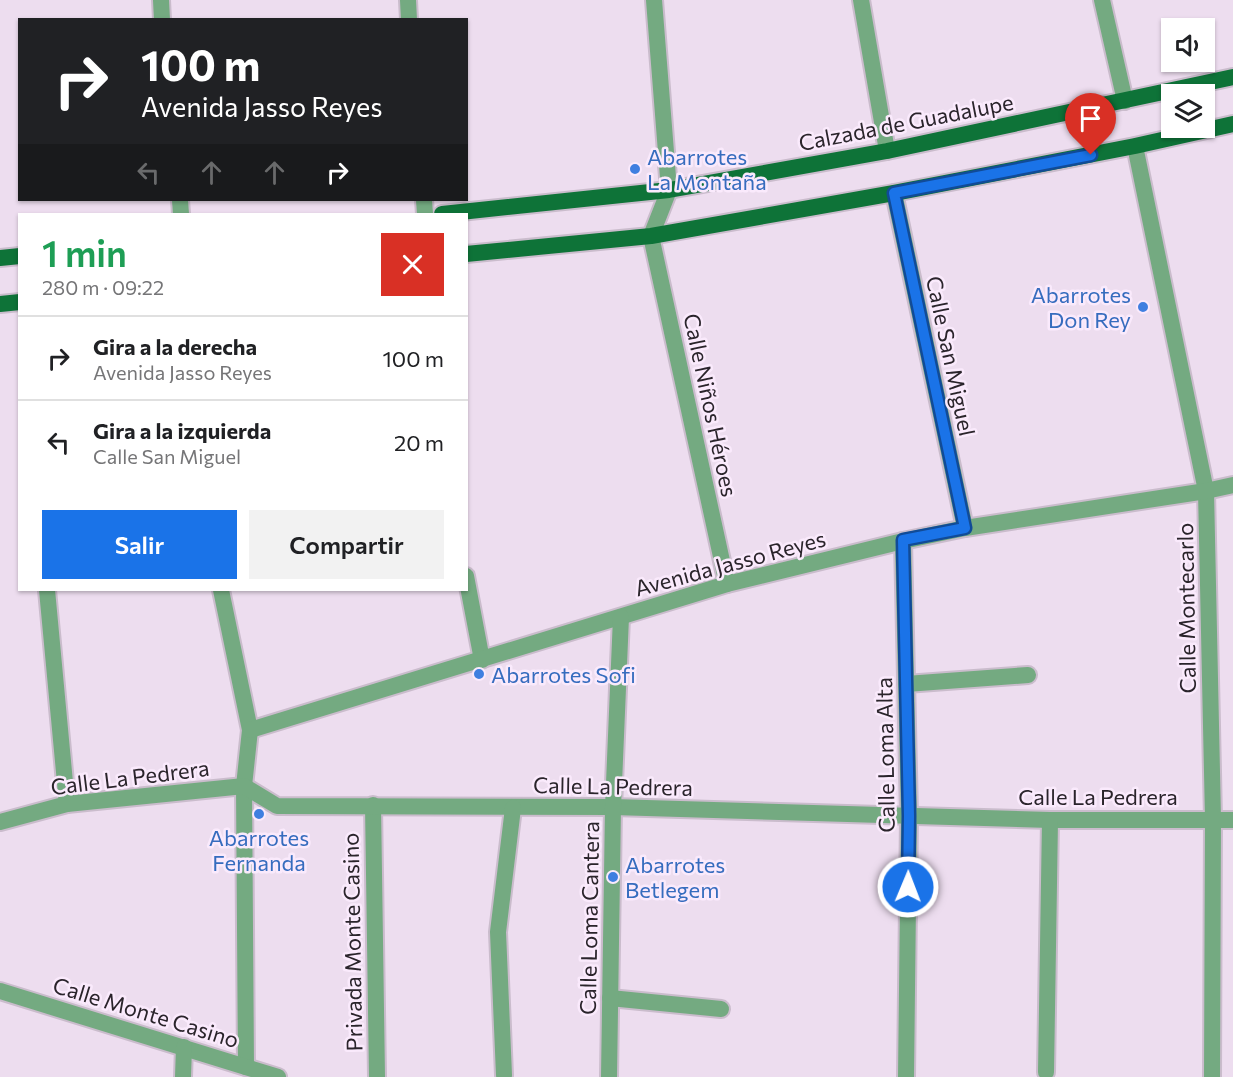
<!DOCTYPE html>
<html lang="es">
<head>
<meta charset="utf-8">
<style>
  body { margin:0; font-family:Commissioner,sans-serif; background:#f2f2f2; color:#202124; height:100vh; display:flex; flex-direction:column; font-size:22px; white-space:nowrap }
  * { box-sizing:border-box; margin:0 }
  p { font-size:20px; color:#757577 }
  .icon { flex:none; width:33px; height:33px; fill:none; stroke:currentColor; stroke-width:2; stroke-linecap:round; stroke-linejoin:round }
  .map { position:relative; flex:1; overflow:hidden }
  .side { position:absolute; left:18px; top:213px; width:450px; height:378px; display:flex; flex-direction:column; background:#fff; border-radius:0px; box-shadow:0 2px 4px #0004 }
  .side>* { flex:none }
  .top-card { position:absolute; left:18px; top:18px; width:450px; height:183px; border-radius:0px; box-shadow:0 2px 4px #0004; background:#202124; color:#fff; overflow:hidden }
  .fabs { position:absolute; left:1161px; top:18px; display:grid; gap:12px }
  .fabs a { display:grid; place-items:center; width:54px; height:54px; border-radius:0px; background:#fff; box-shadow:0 2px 4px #0004; font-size:30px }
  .pin { position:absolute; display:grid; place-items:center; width:51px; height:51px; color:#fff; margin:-62px -26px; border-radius:50% 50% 50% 0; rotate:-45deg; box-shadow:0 0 6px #0007 }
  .pin .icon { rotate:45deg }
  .me { position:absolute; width:66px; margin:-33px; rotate:1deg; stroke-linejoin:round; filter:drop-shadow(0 0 4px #0008) }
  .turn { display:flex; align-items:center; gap:21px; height:126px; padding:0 24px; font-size:27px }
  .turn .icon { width:78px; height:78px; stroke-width:2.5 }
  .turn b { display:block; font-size:42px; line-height:51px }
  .lanes { display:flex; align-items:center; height:57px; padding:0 24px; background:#0003; justify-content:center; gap:30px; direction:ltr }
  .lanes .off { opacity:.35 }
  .round { display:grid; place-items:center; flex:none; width:63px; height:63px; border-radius:0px; background:#f2f2f2 }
  .head { display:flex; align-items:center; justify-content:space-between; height:102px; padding:0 24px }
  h1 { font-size:36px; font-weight:600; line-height:45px; color:#1e9e55 }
  .cta { display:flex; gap:12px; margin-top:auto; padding:12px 24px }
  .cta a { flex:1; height:69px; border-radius:0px; background:#1a73e8; color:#fff; font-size:24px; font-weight:600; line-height:69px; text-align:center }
  .cta a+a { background:#f2f2f2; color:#202124 }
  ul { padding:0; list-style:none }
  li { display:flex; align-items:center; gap:18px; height:84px; padding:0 24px; border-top:2px solid #e0e0e0 }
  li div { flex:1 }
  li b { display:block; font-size:22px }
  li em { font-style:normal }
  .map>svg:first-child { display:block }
</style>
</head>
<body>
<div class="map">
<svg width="1233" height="1077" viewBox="0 0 1233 1077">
  <rect width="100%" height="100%" fill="#edddef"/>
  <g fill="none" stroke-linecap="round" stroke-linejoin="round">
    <g stroke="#cabccc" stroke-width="20">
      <g id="minor">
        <polyline points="161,0 162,20"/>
        <polyline points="408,0 409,20"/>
        <polyline points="654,0 669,190 651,236 727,584"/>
        <polyline points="861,0 887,151"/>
        <polyline points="1102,0 1125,101"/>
        <polyline points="1135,146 1206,491 1213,819 1212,1077"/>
        <polyline points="894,193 965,528"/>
        <polyline points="180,200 181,214"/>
        <polyline points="424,200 425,214"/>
        <polyline points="903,541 909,816 906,1077"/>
        <polyline points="466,576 482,660"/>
        <polyline points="47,590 67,804"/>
        <polyline points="221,590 250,730 244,786 246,1067"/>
        <polyline points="906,684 1028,675"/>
        <polyline points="250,730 727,584 903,541 965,528 1206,491 1233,485"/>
        <polyline points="373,805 377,1077"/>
        <polyline points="0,822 67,804 244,786 277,806 613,807 1050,820 1233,820"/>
        <polyline points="0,991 278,1077"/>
        <polyline points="610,998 721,1009"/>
        <polyline points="1046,1072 1050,820"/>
        <polyline points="504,1075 498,932 513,808"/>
        <polyline points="183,1077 184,1047"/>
        <polyline points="609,1077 613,807 621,617"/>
      </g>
    </g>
    <g stroke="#cabccc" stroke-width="20">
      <g id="primary">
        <polyline points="442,214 669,190 887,151 1233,77"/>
        <polyline points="466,254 651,236 894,193 1135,146 1233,124"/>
        <polyline points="0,258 20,256"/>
        <polyline points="0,304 20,302"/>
      </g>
    </g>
    <use href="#minor" stroke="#74aa81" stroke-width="16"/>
    <use href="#primary" stroke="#0e7338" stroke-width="16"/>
  </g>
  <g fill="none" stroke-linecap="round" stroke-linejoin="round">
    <g stroke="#114b97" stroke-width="15">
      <polyline id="route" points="908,887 909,816 903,540 965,528 894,193 1091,155"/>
    </g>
    <use href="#route" stroke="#1a73e8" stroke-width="10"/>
  </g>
  <g fill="#3f7fe0" stroke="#faeafc" stroke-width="2">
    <circle cx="635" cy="169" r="6"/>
    <circle cx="1143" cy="307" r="6"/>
    <circle cx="479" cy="674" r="6"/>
    <circle cx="259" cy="814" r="6"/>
    <circle cx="613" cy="877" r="6"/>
  </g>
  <g text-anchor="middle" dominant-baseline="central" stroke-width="5" stroke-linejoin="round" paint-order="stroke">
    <g font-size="22" fill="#2a242b" stroke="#faeafc">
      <text transform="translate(906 122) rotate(-11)">Calzada de Guadalupe</text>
      <text transform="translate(951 356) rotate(78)">Calle San Miguel</text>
      <text transform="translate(711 405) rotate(78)">Calle Niños Héroes</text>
      <text transform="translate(730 563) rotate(-15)">Avenida Jasso Reyes</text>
      <text transform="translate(1186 608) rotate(-91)">Calle Montecarlo</text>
      <text transform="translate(885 755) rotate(-91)">Calle Loma Alta</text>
      <text transform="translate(130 777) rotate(-7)">Calle La Pedrera</text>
      <text transform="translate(613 786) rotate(1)">Calle La Pedrera</text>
      <text x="1098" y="796">Calle La Pedrera</text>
      <text transform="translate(589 918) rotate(-89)">Calle Loma Cantera</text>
      <text transform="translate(352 942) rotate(-91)">Privada Monte Casino</text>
      <text transform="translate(146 1012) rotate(17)">Calle Monte Casino</text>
    </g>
    <g font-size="22" fill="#366cbe" stroke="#faeafc" text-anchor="start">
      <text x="647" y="156">Abarrotes<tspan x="647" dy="25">La Montaña</tspan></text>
      <text x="1131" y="294" text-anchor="end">Abarrotes<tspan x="1131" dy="25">Don Rey</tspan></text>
      <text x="491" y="674">Abarrotes Sofi</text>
      <text x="259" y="837" text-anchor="middle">Abarrotes<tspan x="259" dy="25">Fernanda</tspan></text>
      <text x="625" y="864">Abarrotes<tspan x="625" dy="25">Betlegem</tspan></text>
    </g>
  </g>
</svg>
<div class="fabs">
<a><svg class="icon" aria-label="sound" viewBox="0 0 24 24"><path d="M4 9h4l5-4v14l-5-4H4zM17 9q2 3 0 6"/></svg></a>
<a><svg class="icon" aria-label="layers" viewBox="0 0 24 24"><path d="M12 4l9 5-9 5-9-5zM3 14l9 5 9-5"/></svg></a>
</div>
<div class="pin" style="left:1091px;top:155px;background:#d93025"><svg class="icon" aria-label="arrive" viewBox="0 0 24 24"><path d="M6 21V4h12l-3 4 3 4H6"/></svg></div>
<svg class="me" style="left:908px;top:887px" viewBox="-20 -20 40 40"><circle r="17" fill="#1a73e8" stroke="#fff" stroke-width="3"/><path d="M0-11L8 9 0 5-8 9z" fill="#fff"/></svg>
<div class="top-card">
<div class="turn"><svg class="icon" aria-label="right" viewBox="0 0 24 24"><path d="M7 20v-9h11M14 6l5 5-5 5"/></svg><div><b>100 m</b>Avenida Jasso Reyes</div></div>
<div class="lanes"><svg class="icon off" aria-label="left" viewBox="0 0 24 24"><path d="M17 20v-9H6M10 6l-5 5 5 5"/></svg><svg class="icon off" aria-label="ahead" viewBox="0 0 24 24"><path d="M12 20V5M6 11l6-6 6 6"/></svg><svg class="icon off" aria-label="ahead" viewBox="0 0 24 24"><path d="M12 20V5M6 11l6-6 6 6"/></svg><svg class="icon" aria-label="right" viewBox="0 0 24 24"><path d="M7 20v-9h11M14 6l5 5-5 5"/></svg></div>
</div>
<section class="side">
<div class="head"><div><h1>1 min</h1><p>280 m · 09:22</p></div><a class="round" style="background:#d93025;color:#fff"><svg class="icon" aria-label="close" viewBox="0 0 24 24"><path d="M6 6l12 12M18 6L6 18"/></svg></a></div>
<ul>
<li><svg class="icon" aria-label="right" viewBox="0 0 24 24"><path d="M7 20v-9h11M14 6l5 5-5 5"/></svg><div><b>Gira a la derecha</b><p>Avenida Jasso Reyes</p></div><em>100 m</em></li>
<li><svg class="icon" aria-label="left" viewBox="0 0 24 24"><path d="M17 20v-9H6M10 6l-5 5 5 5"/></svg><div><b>Gira a la izquierda</b><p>Calle San Miguel</p></div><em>20 m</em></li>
</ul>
<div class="cta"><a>Salir</a><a>Compartir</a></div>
</section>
</div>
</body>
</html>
